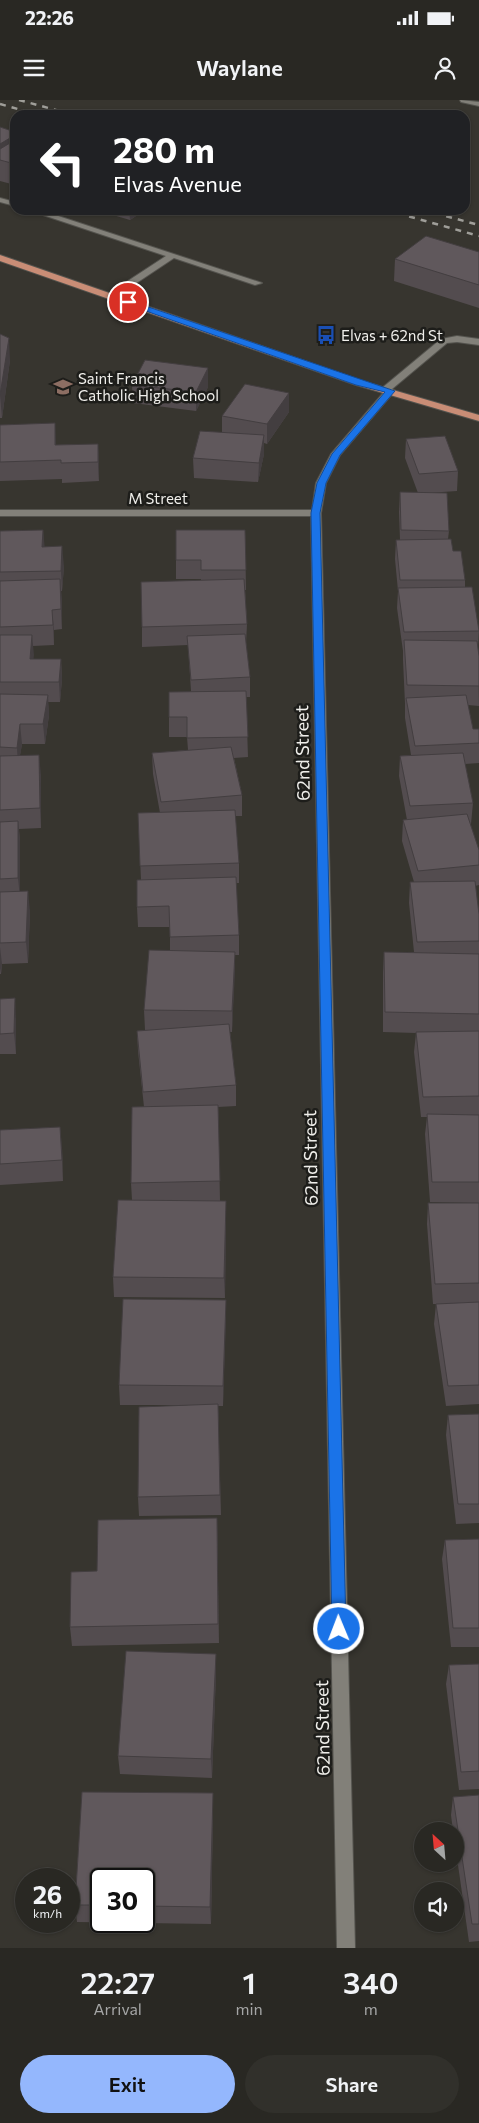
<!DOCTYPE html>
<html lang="en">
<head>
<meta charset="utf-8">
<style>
  body { margin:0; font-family:Commissioner,sans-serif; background:#31302b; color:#f1f3f6; height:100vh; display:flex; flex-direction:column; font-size:19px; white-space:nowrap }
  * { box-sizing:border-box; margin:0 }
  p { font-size:16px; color:#a5a6a6 }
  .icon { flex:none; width:28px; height:28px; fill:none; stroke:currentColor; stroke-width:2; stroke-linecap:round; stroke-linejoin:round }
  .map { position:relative; height:1848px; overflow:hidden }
  .side { display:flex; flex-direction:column; background:#292823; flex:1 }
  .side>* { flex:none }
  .hud { position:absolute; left:10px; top:10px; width:460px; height:105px; border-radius:15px; box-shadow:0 1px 4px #0004,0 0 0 1px #454441; background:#202124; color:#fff; overflow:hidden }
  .needle { width:32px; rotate:334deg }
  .buttons { position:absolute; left:414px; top:1722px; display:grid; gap:10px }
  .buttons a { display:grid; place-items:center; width:50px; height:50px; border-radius:50%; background:#292823; box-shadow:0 1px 4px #0004,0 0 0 1px #454441; font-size:25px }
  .speed { position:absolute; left:15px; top:1768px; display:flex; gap:10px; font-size:25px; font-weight:700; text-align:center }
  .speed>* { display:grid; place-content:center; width:65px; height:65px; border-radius:50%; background:#292823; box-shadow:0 1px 4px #0004,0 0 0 1px #454441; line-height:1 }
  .speed small { font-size:12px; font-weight:400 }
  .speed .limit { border:2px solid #111; border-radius:8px; background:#fff; color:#111 }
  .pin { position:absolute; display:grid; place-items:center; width:42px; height:42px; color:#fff; margin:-21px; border:2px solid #fff; border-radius:50%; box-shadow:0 1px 5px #0007 }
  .me { position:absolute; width:55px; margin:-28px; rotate:359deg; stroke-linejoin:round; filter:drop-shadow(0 0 4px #0008) }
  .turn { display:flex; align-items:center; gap:18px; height:105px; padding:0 20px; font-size:22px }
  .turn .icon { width:65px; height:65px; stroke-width:2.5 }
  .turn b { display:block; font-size:35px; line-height:42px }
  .eta { display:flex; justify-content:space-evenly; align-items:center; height:85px; text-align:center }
  .eta b { font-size:30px; font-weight:600; line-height:35px }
  .primary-button { display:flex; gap:10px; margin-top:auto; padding:10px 20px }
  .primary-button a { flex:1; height:58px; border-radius:30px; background:#94b7fd; color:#111; font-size:20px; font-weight:600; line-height:58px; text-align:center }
  .primary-button a+a { background:#31302b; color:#f1f3f6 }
  .status { display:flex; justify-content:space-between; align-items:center; height:35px; padding:0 25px; background:#292823; direction:ltr }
  .status svg { height:14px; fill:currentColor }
  header { display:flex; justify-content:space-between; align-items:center; height:65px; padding:0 20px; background:#292823; font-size:22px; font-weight:600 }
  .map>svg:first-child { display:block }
</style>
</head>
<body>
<div class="status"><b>22:26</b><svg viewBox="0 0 49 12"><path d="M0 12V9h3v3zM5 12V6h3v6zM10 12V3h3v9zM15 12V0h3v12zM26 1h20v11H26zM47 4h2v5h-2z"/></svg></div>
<header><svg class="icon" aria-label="menu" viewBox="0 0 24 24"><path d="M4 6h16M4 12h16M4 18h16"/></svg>Waylane<svg class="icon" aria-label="person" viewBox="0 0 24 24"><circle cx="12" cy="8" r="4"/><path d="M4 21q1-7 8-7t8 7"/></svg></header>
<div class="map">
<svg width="479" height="1848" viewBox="0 0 479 1848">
  <rect width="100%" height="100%" fill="#37352f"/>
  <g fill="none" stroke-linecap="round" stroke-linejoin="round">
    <g stroke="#54534e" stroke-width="2">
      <g id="minor">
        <polygon points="460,0 479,2 479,6 461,2"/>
        <polygon points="0,98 15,102 15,106 0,102"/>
        <polygon points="28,110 40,110 262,183 255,185 174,158 114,198 108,198 108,194 166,156"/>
        <polygon points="457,236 479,239 479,245 457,242 447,243 392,289 395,291 393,293 340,355 326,383 321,413 355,1848 337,1848 311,416 0,416 0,410 312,410 316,383 331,354 384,292 380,290 382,288 441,239"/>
      </g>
    </g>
    <g stroke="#54534e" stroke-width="2">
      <polygon id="major" points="0,155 362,281 479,315 479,321 356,285 0,161"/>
    </g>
    <use href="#minor" fill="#828079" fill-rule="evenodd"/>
    <use href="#major" fill="#c98d76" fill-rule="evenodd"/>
    <g stroke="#9f9e99" stroke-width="2.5" stroke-dasharray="6 6" stroke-linecap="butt">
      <polyline points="19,0 74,15"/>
      <polyline points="0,4 39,15"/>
      <polyline points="386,110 479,136"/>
      <polyline points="423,110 479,125"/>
    </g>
  </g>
  <g fill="#534c4f" fill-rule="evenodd">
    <polygon points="0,27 15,32 15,85 0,81"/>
    <polygon points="96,110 145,110 130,120"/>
    <polygon points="479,152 479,208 394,181 395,159"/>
    <polygon points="0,234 10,260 2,318 0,318"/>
    <polygon points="208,268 208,287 196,311 133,303 132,285"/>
    <polygon points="289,293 289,312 267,344 264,343 264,354 258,382 194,378 193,358 222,332 222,316"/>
    <polygon points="0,325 56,345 98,344 99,381 62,383 62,379 0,381"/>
    <polygon points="406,339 458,371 457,391 428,393 449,431 448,439 465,480 465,488 479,529 478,547 479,606 468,605 473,629 479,629 479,663 465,664 473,703 471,724 470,724 479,750 479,785 475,786 479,814 479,1103 430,1102 425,1034 427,1017 421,1017 414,952 416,933 383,932 383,872 384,852 414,852 409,803 410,782 414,782 402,741 403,720 407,720 399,676 400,656 411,655 405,618 405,604 403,560 403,551 397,508 398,491 395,459 396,440 400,440 399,412 400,392 418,393 405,358"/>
    <polygon points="43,430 44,447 64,466 62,491 61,491 62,529 54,530 54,545 33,546 33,559 61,559 62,579 60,602 48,602 49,615 45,644 22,644 20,655 41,675 41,728 19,729 20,742 20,791 30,811 28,863 2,864 1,874 0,874 0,431"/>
    <polygon points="245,430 246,490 245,490 247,524 246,544 250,577 250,597 246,597 248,657 234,658 242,695 242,716 235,716 239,763 239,783 236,783 239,835 239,855 235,855 232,932 230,932 236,985 236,1006 218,1007 220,1101 226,1101 225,1198 114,1197 113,1177 132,1100 131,1083 144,1007 138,951 137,931 145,930 144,910 170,850 170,827 138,827 137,807 141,780 138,713 160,713 153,674 152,653 188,650 187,637 169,637 169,617 191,591 188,545 142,547 142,527 201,480 201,479 176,479 176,460"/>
    <polygon points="0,899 16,919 16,954 0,954"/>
    <polygon points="0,1030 62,1047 63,1081 0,1085"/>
    <polygon points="428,1103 479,1103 479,1304 446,1306 434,1224 436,1204 445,1204 433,1204 427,1124"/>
    <polygon points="226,1200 223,1306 218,1306 221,1415 139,1416 138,1397 188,1305 120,1305 119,1285"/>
    <polygon points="479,1314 479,1423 456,1424 446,1335 448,1315"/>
    <polygon points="217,1418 219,1543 72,1546 70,1527"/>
    <polygon points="479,1439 479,1547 451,1547 442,1459 445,1440"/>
    <polygon points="479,1564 479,1689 459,1690 446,1584 449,1565"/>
    <polygon points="216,1573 212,1678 120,1674 118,1656"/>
    <path d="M82 1692 213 1693V1711L211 1824 77 1822 75 1805ZM101 1779H144V1821H101Z"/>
    <polygon points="479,1695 479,1841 469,1842 455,1744 455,1731 453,1731 451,1715 453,1697"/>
  </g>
  <g fill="#433e40">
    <polygon points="15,35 15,53 0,60 0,44"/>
    <polygon points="129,110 145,110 130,120"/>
    <polygon points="9,238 10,260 2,318 0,295"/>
    <polygon points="208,268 208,287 196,311 196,292"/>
    <polygon points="289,293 289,312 267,344 267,324"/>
    <polygon points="55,323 56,343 56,360 55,345"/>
    <polygon points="264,335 264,354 258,382 259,363"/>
    <polygon points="98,344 99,363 99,381 98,362"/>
    <polygon points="43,430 45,450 42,447"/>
    <polygon points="62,446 64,466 62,491 61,471"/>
    <polygon points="60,479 62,499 62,529 61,509"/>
    <polygon points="52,510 54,530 54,545 53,525"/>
    <polygon points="32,535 34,555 31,579 30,559"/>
    <polygon points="61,559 62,579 60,602 59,582"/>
    <polygon points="48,595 49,615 45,644 43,624"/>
    <polygon points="20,624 22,644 18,668 17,648"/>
    <polygon points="39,655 41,675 41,728 40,708"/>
    <polygon points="18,721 20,742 20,798 18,778"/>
    <polygon points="28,791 30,811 28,863 26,842"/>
    <polygon points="0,847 2,864 1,874 0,868"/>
    <polygon points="235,852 235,872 232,932 232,911"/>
    <polygon points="15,898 16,919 16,954 14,933"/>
    <polygon points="60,1027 62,1047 63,1081 62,1060"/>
    <polygon points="226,1101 226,1121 225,1198 224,1178"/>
    <polygon points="226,1200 226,1220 223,1306 223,1286"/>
    <polygon points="216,1554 216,1573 212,1678 211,1659"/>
    <polygon points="213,1693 213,1711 211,1824 210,1807"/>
  </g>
  <g fill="#60585c" stroke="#433e40">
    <polygon points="0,27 15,32 15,35 0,44"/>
    <polygon points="15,40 15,64 0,60 0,49"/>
    <polygon points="426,136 479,152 479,185 395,159"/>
    <polygon points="0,234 9,238 0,295"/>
    <polygon points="145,260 208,268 196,292 132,285"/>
    <polygon points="245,284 289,293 267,324 222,316"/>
    <polygon points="55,323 55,345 98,344 98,362 61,363 61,360 0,362 0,325"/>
    <polygon points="200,331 264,335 259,363 193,358"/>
    <polygon points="445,336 458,371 419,374 406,339"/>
    <polygon points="400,392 447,393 449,431 401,430"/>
    <polygon points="43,430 42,447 62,446 61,471 0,472 0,431"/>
    <polygon points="176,430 245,430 246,470 201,470 201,460 176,460"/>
    <polygon points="451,439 453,451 461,451 465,480 400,480 396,440"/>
    <polygon points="60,479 61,509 52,510 53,525 0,527 0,481"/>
    <polygon points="244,479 247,524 142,527 141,482"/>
    <polygon points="472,487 479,531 404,532 398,488"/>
    <polygon points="245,534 250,577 191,580 187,536"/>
    <polygon points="0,535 32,535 30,559 61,559 59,582 0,582"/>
    <polygon points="404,540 477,541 479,556 479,586 407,585"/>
    <polygon points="246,591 248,637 187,638 187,617 169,617 169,592"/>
    <polygon points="0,594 48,595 43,624 20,624 17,648 0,647"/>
    <polygon points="466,595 473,629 479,629 479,643 415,646 406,598"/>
    <polygon points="231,647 242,695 161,702 152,653"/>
    <polygon points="463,653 473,703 410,706 400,656"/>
    <polygon points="39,655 40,708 0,710 0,656"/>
    <polygon points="235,710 239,763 140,766 138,713"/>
    <polygon points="467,714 479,750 479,765 418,771 403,720"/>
    <polygon points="18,721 18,778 0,779 0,722"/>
    <polygon points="236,777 239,835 170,837 169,806 137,807 137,780"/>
    <polygon points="475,781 479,814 479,841 417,842 410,782"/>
    <polygon points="28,791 26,842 0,843 0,792"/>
    <polygon points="149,850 235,852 232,911 144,910"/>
    <polygon points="384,852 479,854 479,914 385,912"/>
    <polygon points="15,898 14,933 0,934 0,899"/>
    <polygon points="229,924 236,985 143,992 137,931"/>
    <polygon points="479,931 479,996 423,997 416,932"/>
    <polygon points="218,1005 220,1081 131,1083 132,1007"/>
    <polygon points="427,1014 479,1015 479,1082 432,1082"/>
    <polygon points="60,1027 62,1060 0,1064 0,1030"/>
    <polygon points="118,1100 226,1101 224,1178 113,1177"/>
    <polygon points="428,1103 479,1103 479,1183 435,1184"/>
    <polygon points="123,1199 226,1200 223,1286 119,1285"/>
    <polygon points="479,1202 479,1285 448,1286 436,1204"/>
    <polygon points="218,1304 220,1395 138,1397 139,1307"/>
    <polygon points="479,1314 479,1404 458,1404 448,1315"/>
    <polygon points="217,1418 218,1524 70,1527 71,1472 97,1471 98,1420"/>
    <polygon points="479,1439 479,1528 453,1528 445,1440"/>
    <polygon points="126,1551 216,1554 211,1659 118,1656"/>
    <polygon points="479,1564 479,1671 461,1672 449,1565"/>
    <polygon points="82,1692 213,1693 210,1807 144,1806 144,1779 101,1779 101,1805 75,1805"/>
    <polygon points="479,1695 479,1824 472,1824 453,1697"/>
  </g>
  <polygon fill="#1a73e8" stroke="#114b97" points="128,200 395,291 340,355 326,383 320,413 346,1529 344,1534 339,1536 334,1534 332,1529 311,413 317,383 332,354 385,292 356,285 126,204 125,202"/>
  <defs>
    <g id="bus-bare" transform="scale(1.5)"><path d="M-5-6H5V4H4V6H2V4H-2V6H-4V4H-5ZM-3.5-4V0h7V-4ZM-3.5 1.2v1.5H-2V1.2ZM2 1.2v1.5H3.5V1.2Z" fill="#1a4fb4" stroke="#1d1d1a" stroke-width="2.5" paint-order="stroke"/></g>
    <g id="school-bare" transform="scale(1.5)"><path d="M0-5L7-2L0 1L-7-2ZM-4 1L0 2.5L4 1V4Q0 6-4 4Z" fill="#8d6e63" stroke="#1d1d1a" stroke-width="2.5" paint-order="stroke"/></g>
  </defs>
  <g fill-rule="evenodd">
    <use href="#bus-bare" x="326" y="235"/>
    <use href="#school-bare" x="63" y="287"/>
  </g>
  <g text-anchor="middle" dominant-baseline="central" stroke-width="5" stroke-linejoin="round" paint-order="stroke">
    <g font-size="15" fill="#efeeea" stroke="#1d1d1a" text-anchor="start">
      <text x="341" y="235">Elvas + 62nd St</text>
      <text x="78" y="278">Saint Francis<tspan x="78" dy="17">Catholic High School</tspan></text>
    </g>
    <g font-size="15" fill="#efeeea" stroke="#1d1d1a">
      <text x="158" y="398">M Street</text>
    </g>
    <g font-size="18" fill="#efeeea" stroke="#1d1d1a">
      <text transform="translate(302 653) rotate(-91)">62nd Street</text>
      <text transform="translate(310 1058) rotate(-91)">62nd Street</text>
      <text transform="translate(322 1628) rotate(-91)">62nd Street</text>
    </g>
  </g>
</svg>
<div class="buttons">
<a><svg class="needle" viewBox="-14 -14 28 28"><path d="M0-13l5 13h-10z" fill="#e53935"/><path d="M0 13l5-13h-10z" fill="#a5a6a6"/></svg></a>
<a><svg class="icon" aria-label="sound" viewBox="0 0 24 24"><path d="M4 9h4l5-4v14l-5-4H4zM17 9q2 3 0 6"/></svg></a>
</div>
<div class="speed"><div>26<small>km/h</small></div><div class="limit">30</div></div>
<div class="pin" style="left:128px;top:202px;background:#d93025"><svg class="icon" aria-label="arrive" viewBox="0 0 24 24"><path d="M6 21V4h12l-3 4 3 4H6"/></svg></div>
<svg class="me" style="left:339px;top:1529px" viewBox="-20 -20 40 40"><circle r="17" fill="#1a73e8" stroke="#fff" stroke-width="3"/><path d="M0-11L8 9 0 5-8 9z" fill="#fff"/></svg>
<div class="hud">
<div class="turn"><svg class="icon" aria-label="left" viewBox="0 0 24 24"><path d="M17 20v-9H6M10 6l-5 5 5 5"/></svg><div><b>280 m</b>Elvas Avenue</div></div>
</div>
</div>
<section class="side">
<div class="eta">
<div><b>22:27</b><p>Arrival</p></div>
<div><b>1</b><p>min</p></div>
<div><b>340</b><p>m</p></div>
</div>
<div class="primary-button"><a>Exit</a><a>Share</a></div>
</section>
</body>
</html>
